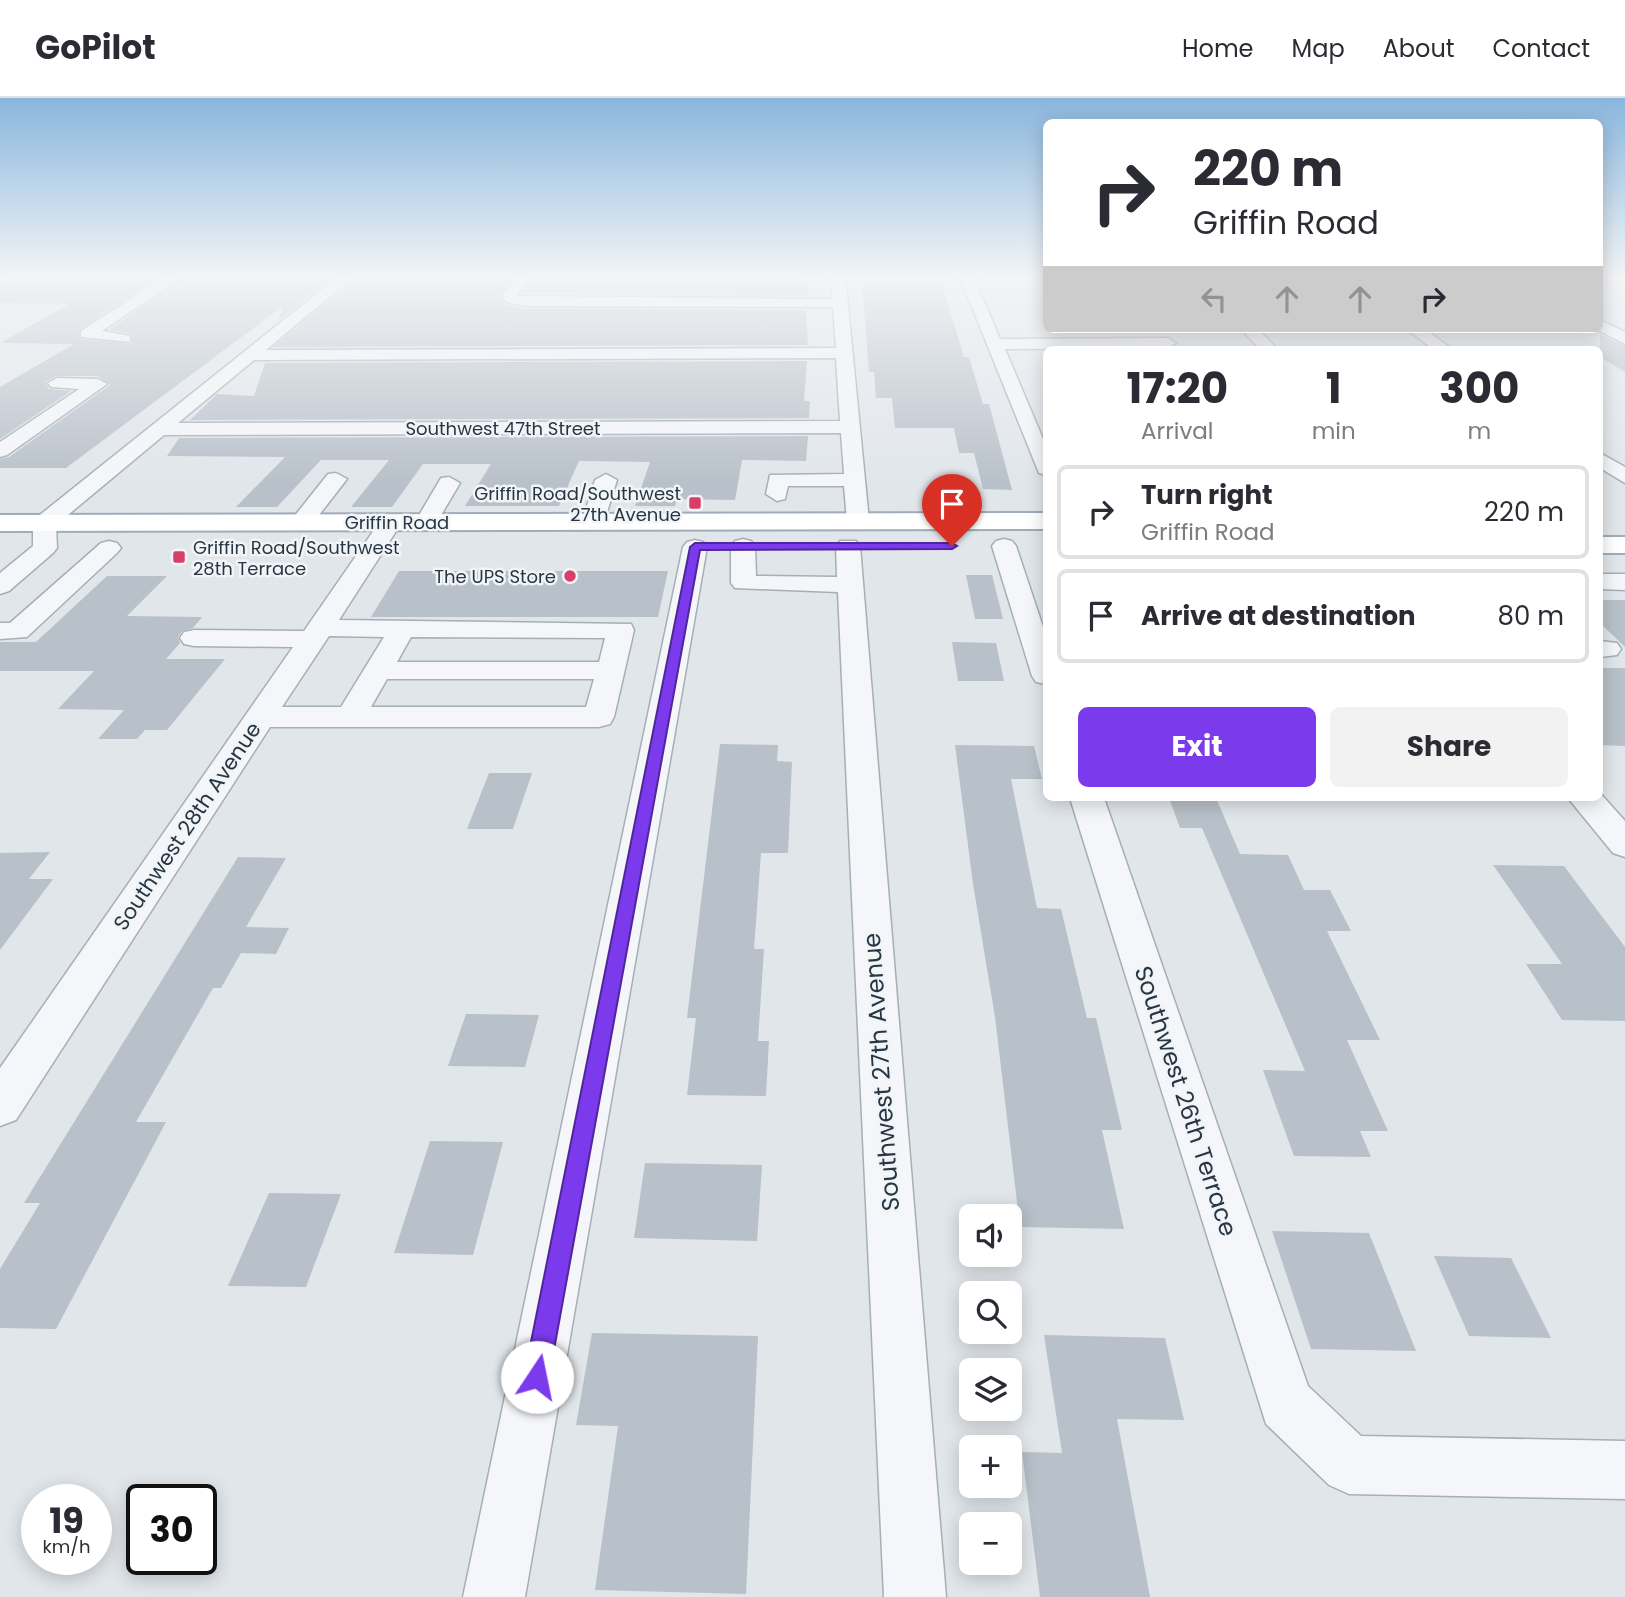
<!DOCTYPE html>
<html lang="en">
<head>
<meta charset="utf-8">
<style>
  body { margin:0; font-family:Poppins,sans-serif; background:#f2f2f3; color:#2b2b33; height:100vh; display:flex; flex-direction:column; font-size:26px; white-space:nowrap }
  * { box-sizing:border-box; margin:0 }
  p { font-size:23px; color:#7c7c81 }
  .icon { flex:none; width:38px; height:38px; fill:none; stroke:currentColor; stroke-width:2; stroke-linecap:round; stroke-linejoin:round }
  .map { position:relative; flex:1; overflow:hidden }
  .drawer { position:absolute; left:1043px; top:248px; width:560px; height:455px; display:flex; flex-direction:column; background:#fff; border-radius:10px; box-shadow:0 4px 18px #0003 }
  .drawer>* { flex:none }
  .top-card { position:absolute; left:1043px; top:21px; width:560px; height:214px; border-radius:10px; box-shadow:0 4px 18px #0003; background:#fff; color:#2b2b33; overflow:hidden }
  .tools { position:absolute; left:959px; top:1106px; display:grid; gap:14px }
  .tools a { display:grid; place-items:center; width:63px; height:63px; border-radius:10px; background:#fff; box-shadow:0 4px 18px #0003; font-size:35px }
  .speed { position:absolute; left:21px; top:1386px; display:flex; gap:14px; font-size:35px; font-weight:700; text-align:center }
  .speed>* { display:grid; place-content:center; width:91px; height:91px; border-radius:50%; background:#fff; box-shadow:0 4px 18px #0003; line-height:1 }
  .speed small { font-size:18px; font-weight:400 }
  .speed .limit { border:4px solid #111; border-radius:10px; background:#fff; color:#111 }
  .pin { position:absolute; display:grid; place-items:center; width:60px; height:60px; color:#fff; margin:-72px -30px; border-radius:50% 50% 50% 0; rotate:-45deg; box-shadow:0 0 7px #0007 }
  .pin .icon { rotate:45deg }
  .me { position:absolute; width:77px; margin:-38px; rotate:11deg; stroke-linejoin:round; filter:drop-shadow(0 0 5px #0008) }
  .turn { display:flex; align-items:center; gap:24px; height:147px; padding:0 35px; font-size:32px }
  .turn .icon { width:91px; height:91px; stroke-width:2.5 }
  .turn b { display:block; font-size:49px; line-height:60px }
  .lanes { display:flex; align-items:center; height:66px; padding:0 35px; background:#0003; justify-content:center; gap:35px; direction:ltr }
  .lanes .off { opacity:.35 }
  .eta { display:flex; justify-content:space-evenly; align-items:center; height:119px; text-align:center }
  .eta b { font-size:42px; font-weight:700; line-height:49px }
  .button { display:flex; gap:14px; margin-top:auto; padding:14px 35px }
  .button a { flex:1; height:80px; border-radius:10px; background:#7c3aed; color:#fff; font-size:28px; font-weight:700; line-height:80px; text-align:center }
  .button a+a { background:#f2f2f3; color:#2b2b33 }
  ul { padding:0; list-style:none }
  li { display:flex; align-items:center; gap:21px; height:94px; margin:0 14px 10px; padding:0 21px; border:4px solid #e1e1e2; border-radius:10px }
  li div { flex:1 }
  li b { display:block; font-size:26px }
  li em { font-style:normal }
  header { display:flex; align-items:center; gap:42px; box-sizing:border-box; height:98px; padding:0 35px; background:#fff; border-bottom:2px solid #e1e1e2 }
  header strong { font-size:33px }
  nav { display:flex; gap:38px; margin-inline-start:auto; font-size:24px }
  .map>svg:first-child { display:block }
</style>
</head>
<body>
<header>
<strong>GoPilot</strong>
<nav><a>Home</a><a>Map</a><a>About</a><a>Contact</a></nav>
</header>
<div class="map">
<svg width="1625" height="1499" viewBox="0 0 1625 1499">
  <rect width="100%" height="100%" fill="#e1e6eb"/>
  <g fill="#b8c0c9">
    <polygon points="123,177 163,177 80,231 79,241 132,246 132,236 109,232 186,177 336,177 278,223 283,208 66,370 0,370 0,361 9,359 110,287 98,278 56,278 45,284 49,291 71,293 0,341 0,289 74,246 0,245 69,206 0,205 0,185 25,178"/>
    <polygon points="358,177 515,177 500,199 505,207 526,211 806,212 808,247 273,249"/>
    <polygon points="534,177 798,177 797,188 808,188 807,198 522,195"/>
    <polygon points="862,185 942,186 964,259 969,259 983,306 989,306 1012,392 983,391 974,355 959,355 954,330 895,330 892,300 876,300 874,274 869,274"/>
    <polygon points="1600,236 1625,248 1625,274 1600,259"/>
    <polygon points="807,263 804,303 810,303 809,320 190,322 217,296 254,298 265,265"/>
    <polygon points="808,338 806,363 742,362 735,402 677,401 675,408 635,408 650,364 579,363 559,408 465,408 491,366 423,366 392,409 351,409 389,362 321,362 277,409 236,409 285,359 167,358 179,340"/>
    <polygon points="399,473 668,473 658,519 371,519"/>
    <polygon points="966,477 992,477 1003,521 975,521"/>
    <polygon points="107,478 167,478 127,518 202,519 193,530 182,533 178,539 180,545 166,561 225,561 167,632 145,632 137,641 98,641 124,612 58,611 94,573 0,573 0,544 36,544"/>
    <polygon points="1600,502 1625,502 1625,549 1600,525"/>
    <polygon points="952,544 996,545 1004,583 958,583"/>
    <polygon points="1600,570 1625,570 1625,648 1600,647"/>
    <polygon points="720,646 778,647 777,663 792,664 788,755 761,755 754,851 764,851 758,943 769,943 766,998 687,997 696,920 687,920"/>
    <polygon points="955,647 1034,648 1042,681 1011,681 1037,810 1061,811 1087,920 1096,920 1122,1032 1102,1032 1124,1131 1020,1129 995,919 973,786"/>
    <polygon points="489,675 532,675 513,731 467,731"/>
    <polygon points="1169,700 1216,700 1240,756 1288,757 1304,792 1330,792 1351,833 1327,833 1380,942 1347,942 1388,1033 1360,1033 1371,1059 1294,1058 1263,972 1305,973 1202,730 1180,730"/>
    <polygon points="50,754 29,781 53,781 0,852 0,755"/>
    <polygon points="238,759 286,760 246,829 289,830 276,856 241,855 221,890 213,890 136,1024 166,1024 56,1231 0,1230 0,1171 40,1105 24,1105"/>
    <polygon points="1493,767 1564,768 1625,849 1625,923 1562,922 1526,866 1562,866"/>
    <polygon points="466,916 539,917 525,969 448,968"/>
    <polygon points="430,1043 503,1044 473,1157 394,1155"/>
    <polygon points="645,1065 762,1067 757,1143 634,1140"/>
    <polygon points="269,1095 341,1096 306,1189 228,1188"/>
    <polygon points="1272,1133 1369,1135 1416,1253 1311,1251"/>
    <polygon points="1434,1158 1511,1160 1551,1240 1469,1238"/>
    <polygon points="592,1235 758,1238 746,1496 595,1492 618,1328 576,1327"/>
    <polygon points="1044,1237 1165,1240 1184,1322 1117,1321 1150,1499 1040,1499 1022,1354 1062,1355"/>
  </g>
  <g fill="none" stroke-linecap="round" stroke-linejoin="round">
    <g stroke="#a6aeb6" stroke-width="3">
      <g id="minor">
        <polygon points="168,177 184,177 102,233 130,238 130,244 81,239 81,233"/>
        <path d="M340 177H355L266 252 836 250 833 209 526 208 506 204 502 198 518 177H532L517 198 833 201 831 177H845L869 423 866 428H850L847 423 844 388H788L785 401 777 403 766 396 770 377 844 376 841 335 164 337 56 427 57 450 53 455 9 493 0 496V475L33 448V425L36 420ZM836 260 840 323 178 325 254 262Z"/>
        <polygon points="959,177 973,177 1000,241 1168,240 1176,245 1168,250 1005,251 1046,348 1046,377 1039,375"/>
        <polygon points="1600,222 1625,234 1625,246 1596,231 1600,231"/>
        <polygon points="1241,231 1258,231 1278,252 1261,252"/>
        <polygon points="1407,231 1425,231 1453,252 1434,252"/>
        <polygon points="57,280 98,281 107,286 7,357 0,359 0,344 79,291 51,289 48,285"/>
        <polygon points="1600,355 1625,369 1625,385 1600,370"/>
        <polygon points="336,375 347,381 309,430 293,430 290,425 293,420 328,376"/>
        <polygon points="606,376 617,382 604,424 601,429 585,429 582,424 595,382"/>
        <polygon points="449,379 460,385 437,424 434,429 418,429 415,424 441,380"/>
        <path d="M391 417 402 424 339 522 631 526 634 532 614 619 610 626 599 629H270L16 1022 0 1028V970L293 549 194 548 184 546 180 540 184 534 194 532 304 533 383 419ZM329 538 384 539 341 609H282ZM411 539 605 540 599 564H397ZM387 581H594L586 609H371Z"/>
        <polygon points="743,441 751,443 755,448 756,478 837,479 836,448 840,443 856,443 860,448 946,1499 884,1499 838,494 735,490 731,485 731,448 735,443"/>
        <polygon points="1004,441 1012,443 1016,448 1046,538 1046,586 1036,584 1032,578 992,448 996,443"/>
        <polygon points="695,442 703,444 707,449 525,1499 463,1499 683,449 687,444"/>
        <polygon points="109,443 117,445 121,450 117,455 27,539 0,541 0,525 10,525 101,445"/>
        <polygon points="1600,476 1625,476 1625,492 1600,491"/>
        <polygon points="1600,543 1617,545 1621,551 1617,557 1600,559"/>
        <polygon points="1600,695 1625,723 1625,759 1613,755 1568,700 1600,700"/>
        <polygon points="1070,700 1104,700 1308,1288 1361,1338 1625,1343 1625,1401 1349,1396 1329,1387 1266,1326"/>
      </g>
    </g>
    <g stroke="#a0acb8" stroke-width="4">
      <g id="major">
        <polygon points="1046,415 1046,431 0,433 0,417"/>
        <rect x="1600" y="439" width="25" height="16"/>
      </g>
    </g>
    <use href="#minor" fill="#f4f6f9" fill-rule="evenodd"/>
    <use href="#major" fill="#fff" fill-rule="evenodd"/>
  </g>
  <linearGradient id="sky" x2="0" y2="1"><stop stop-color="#89b6dd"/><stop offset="0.46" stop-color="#f2f4f6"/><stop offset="1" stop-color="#f2f4f6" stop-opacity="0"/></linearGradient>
  <rect width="1625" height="387" fill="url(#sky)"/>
  <polygon fill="#7c3aed" stroke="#51269a" stroke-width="2" points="695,445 952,445 957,448 952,451 700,452 549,1279 545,1288 537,1292 528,1288 524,1279 690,449"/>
  <g fill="#d83e6a" stroke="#f1f5f8" stroke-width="2.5">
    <rect x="688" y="398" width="14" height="14" rx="3.5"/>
    <rect x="172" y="452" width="14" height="14" rx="3.5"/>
    <circle cx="570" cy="478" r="7"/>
  </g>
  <g text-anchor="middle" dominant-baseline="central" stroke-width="5" stroke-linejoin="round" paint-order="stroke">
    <g font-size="18" fill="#283644" stroke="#f1f5f8">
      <text x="503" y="330">Southwest 47th Street</text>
      <text x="397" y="424">Griffin Road</text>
    </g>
    <g font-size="18" fill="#283644" stroke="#f1f5f8" text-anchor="end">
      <text x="681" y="395">Griffin Road/Southwest<tspan x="681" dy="21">27th Avenue</tspan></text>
      <text x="193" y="449" text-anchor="start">Griffin Road/Southwest<tspan x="193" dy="21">28th Terrace</tspan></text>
      <text x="556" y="478">The UPS Store</text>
    </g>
    <g font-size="21" fill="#283644" stroke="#f1f5f8">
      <text transform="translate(187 728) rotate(-56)">Southwest 28th Avenue</text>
    </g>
    <g font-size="24" fill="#283644" stroke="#f1f5f8">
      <text transform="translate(881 974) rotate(-94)">Southwest 27th Avenue</text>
      <text transform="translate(1186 1003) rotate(72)">Southwest 26th Terrace</text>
    </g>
  </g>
</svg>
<div class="tools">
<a><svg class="icon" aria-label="sound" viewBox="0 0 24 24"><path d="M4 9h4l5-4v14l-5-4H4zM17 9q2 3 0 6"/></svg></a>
<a><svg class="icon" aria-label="search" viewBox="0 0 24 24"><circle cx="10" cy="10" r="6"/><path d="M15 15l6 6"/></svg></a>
<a><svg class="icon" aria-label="layers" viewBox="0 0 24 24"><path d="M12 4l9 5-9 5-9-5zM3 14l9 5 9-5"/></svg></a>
<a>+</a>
<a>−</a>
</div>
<div class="speed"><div>19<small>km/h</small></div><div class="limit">30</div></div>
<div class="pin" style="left:952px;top:448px;background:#d93025"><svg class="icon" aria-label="arrive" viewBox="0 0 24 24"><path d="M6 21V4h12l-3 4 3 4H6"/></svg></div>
<svg class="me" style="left:537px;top:1279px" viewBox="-20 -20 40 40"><circle r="19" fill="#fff"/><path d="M0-13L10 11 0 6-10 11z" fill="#7c3aed"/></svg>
<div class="top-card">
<div class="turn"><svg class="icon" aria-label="right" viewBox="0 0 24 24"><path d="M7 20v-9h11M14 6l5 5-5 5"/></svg><div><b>220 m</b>Griffin Road</div></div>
<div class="lanes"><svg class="icon off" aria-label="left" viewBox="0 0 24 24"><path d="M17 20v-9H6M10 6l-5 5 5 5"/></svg><svg class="icon off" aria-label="ahead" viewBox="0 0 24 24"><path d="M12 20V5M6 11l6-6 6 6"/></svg><svg class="icon off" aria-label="ahead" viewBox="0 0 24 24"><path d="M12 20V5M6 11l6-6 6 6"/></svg><svg class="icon" aria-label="right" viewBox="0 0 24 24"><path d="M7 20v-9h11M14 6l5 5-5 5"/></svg></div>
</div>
<section class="drawer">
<div class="eta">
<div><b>17:20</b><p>Arrival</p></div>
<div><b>1</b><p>min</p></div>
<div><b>300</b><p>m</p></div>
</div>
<ul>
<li><svg class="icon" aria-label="right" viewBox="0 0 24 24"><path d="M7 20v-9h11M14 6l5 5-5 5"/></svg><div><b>Turn right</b><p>Griffin Road</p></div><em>220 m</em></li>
<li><svg class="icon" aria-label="arrive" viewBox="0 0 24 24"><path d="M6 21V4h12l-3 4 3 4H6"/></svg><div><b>Arrive at destination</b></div><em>80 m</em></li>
</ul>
<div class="button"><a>Exit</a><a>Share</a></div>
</section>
</div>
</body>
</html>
